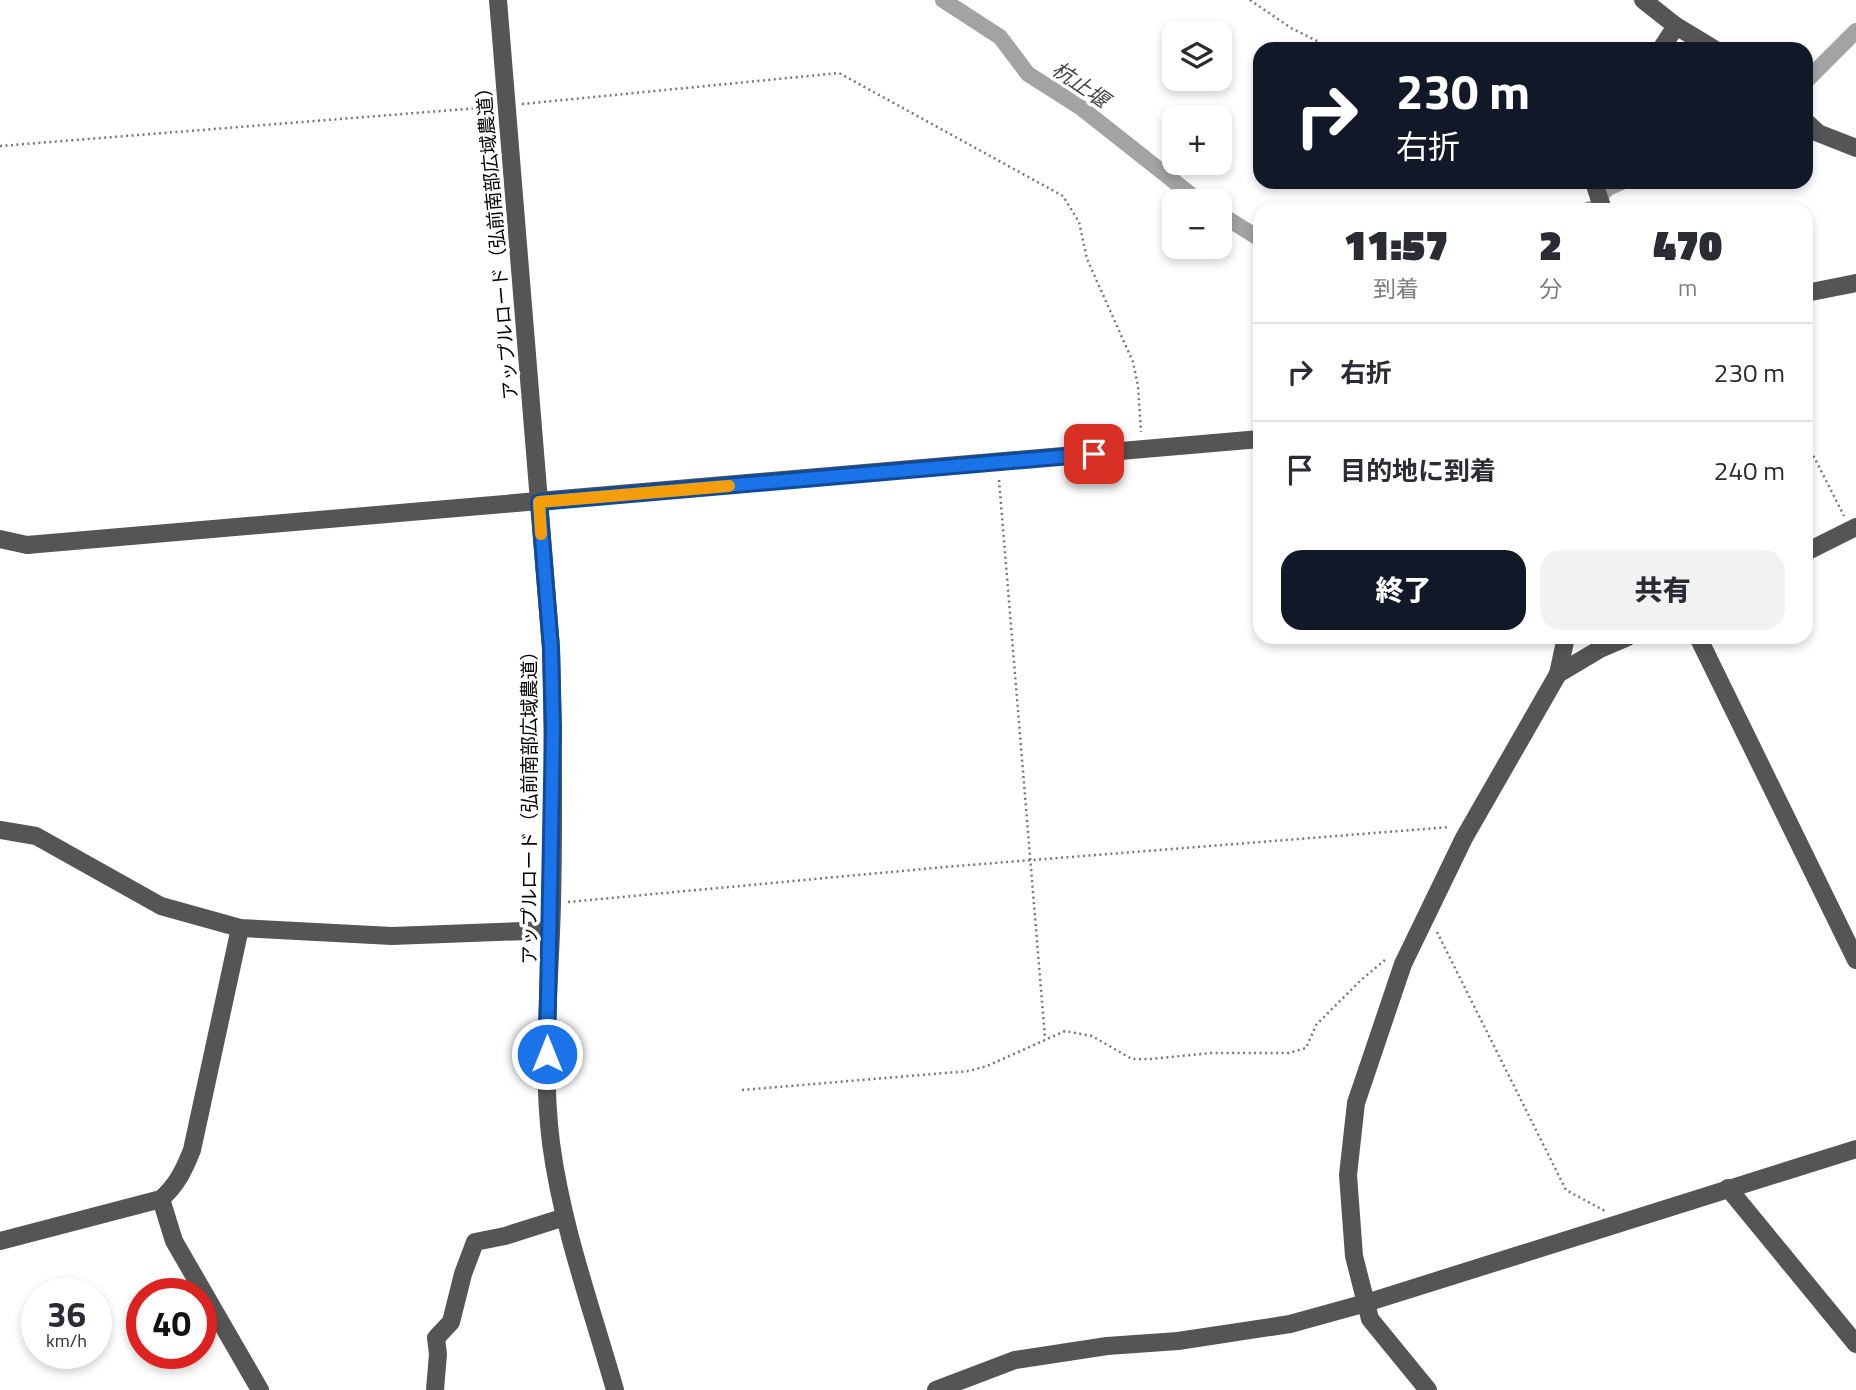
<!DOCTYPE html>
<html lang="ja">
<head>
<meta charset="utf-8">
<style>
  body { margin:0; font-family:"Titillium Web","Noto Sans JP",sans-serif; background:#f2f2f3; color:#2b2b33; height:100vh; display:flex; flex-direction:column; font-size:26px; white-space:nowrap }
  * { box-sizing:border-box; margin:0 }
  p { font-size:23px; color:#7c7c81 }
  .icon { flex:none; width:38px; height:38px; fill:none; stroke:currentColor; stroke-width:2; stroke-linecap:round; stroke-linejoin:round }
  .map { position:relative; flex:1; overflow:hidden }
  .drawer { position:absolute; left:1253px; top:203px; width:560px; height:441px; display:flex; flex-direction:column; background:#fff; border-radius:21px; box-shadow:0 4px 10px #0003 }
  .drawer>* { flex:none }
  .top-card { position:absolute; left:1253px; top:42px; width:560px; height:147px; border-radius:21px; box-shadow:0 4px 10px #0003; background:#111827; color:#fff; overflow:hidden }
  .buttons { position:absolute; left:1162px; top:21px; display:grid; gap:14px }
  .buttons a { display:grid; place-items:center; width:70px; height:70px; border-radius:14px; background:#fff; box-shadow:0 4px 10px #0003; font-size:35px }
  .speed { position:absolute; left:21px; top:1278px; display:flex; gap:14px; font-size:35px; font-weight:700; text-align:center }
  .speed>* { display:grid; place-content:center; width:91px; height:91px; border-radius:50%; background:#fff; box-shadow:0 4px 10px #0003; line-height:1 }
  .speed small { font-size:18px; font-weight:400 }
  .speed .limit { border:10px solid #d22; background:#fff; color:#111 }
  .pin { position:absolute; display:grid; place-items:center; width:60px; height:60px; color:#fff; margin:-30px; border-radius:14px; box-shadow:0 4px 10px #0006 }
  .me { position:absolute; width:77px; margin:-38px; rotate:0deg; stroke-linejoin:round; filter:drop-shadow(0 0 5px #0008) }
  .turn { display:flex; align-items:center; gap:24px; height:147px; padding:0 28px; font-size:32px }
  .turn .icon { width:91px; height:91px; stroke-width:2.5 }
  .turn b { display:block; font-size:49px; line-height:60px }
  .eta { display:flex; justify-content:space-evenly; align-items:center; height:119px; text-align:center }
  .eta b { font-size:42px; font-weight:800; line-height:49px }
  .cta { display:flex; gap:14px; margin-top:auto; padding:14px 28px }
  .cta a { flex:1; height:80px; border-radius:21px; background:#111827; color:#fff; font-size:28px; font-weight:800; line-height:80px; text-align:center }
  .cta a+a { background:#f2f2f3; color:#2b2b33 }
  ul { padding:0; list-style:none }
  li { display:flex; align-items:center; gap:21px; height:98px; padding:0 28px; border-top:2px solid #e1e1e2 }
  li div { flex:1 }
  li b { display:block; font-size:26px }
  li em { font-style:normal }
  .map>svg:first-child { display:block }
</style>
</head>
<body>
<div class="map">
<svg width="1856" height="1390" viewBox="0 0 1856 1390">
  <rect width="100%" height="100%" fill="#fff"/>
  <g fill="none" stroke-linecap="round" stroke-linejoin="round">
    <g stroke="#a3a3a3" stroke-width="16">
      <polyline points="943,0 1000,37 1028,74 1080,107 1199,201"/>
      <polyline points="1806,81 1856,31"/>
      <polyline points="1601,195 1608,188 1622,182"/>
      <polyline points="1588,210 1590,209"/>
      <polyline points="1220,214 1260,239"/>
    </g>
    <g stroke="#777" stroke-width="2.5" stroke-dasharray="2 3.5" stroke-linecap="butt">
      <polyline points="1250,0 1291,28 1333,49"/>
      <polyline points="522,104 839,73 1063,196 1079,222 1087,259 1133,362 1138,386 1141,432"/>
      <polyline points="0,146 491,107"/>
      <polyline points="1806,441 1844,516"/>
      <polyline points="999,480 1045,1038"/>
      <polyline points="568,902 944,867 1450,827"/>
      <polyline points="1437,932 1566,1190 1605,1211"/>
      <polyline points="742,1090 969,1071 987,1066 1065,1031 1092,1036 1132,1059 1150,1059 1211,1053 1289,1053 1306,1048 1316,1025 1361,980 1385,960"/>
    </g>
    <g stroke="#555" stroke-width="18">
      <path d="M498 0 551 648C553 733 554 819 552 904 550 983 541 1064 551 1143 562 1227 592 1309 615 1390"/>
      <polyline points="1643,0 1676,26 1714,49"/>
      <polyline points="1661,49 1676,26"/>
      <polyline points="1806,122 1818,133 1856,148"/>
      <polyline points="1594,182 1603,210"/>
      <polyline points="1806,293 1856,283"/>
      <polyline points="0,539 27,545 1260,439"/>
      <polyline points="1806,552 1856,527"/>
      <polyline points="1698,637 1856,960"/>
      <polyline points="1558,674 1600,649 1628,637"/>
      <polyline points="0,830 36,836 161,906 240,928 392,936 551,930"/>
      <polyline points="1728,1188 1856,1344"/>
      <polyline points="161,1199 174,1241 260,1390"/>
      <path d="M0 1241 161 1199C177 1185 184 1170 192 1150L240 928"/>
      <polyline points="435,1390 438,1354 436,1338 451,1322 463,1274 475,1242 505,1236 565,1217"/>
      <polyline points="936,1390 1015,1360 1107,1346 1178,1341 1290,1324 1366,1303 1856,1149"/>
      <polyline points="1428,1390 1370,1319 1354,1256 1348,1175 1356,1103 1403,964 1464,838 1558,674 1566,637"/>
    </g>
  </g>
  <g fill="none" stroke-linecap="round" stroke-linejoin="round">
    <g stroke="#114b97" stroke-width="18">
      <polyline id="route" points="547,1054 553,729 551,648 539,502 1094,454"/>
    </g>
    <use href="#route" stroke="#1a73e8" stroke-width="12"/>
    <polyline stroke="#f59e0b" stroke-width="12" points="541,534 539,502 729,486"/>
  </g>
  <g text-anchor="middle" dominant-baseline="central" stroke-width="7" stroke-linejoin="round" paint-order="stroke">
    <g font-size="19" fill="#000" stroke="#fff">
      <text transform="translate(496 239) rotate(-95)">アップルロード（弘前南部広域農道）</text>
      <text transform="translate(528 803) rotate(-90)">アップルロード（弘前南部広域農道）</text>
    </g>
    <g font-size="21" font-style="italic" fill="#444" stroke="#fff">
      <text transform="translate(1081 84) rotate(35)">杭止堰</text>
    </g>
  </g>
</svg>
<div class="buttons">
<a><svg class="icon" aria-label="layers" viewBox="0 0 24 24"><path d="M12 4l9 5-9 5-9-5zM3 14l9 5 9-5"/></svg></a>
<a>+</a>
<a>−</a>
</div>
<div class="speed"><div>36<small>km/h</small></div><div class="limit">40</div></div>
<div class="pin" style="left:1094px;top:454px;background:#d93025"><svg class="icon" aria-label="arrive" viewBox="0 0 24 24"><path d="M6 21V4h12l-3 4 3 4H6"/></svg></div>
<svg class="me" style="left:547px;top:1054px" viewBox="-20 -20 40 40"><circle r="17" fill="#1a73e8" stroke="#fff" stroke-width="3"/><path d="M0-11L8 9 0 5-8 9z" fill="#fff"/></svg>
<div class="top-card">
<div class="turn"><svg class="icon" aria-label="right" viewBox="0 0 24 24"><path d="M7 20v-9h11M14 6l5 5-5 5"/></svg><div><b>230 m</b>右折</div></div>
</div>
<section class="drawer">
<div class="eta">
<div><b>11:57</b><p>到着</p></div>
<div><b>2</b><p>分</p></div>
<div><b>470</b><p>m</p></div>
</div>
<ul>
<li><svg class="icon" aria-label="right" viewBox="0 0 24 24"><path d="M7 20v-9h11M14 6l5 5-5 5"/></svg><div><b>右折</b></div><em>230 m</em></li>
<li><svg class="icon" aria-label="arrive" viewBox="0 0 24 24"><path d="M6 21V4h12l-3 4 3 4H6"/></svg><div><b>目的地に到着</b></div><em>240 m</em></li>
</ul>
<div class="cta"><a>終了</a><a>共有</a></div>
</section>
</div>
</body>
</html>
